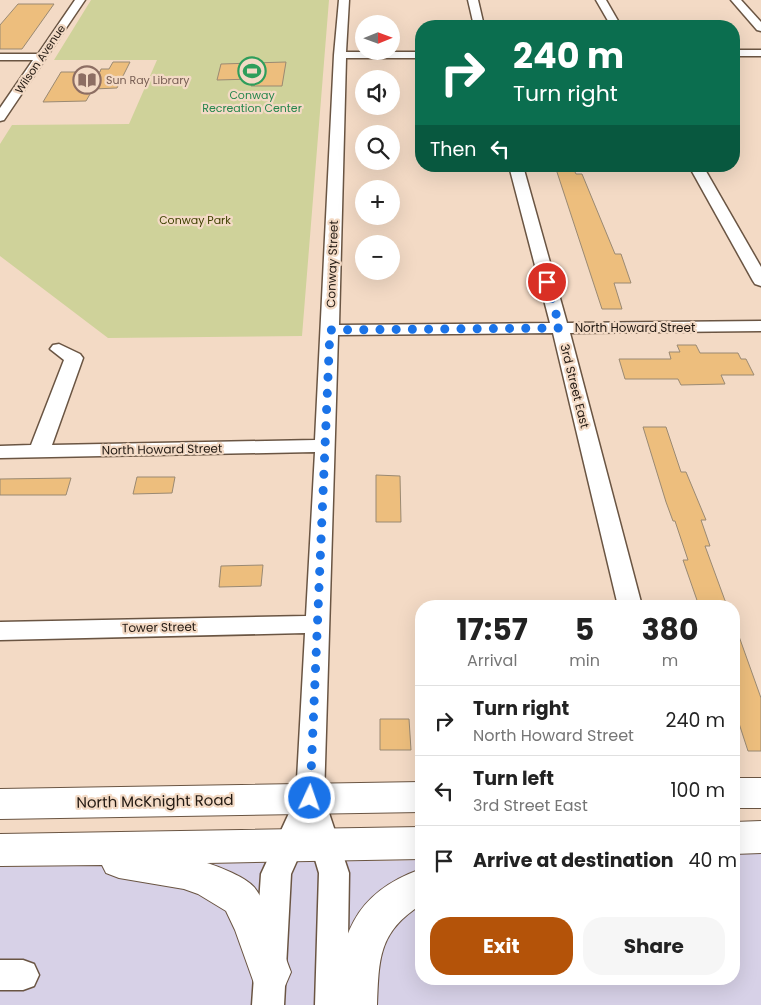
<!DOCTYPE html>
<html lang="en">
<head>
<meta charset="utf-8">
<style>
  body { margin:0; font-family:Poppins,sans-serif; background:#f6f6f6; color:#222; height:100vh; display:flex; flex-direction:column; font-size:19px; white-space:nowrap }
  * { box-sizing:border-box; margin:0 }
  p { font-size:16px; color:#767676 }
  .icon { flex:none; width:28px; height:28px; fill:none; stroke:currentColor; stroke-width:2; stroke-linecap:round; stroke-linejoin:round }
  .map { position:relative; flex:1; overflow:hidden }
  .drawer { position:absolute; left:415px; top:600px; width:325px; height:385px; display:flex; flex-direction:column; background:#fff; border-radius:20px; box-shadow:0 5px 20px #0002 }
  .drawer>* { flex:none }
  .top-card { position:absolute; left:415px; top:20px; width:325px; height:152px; border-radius:20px; box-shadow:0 5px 20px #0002; background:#0b6e4f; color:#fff; overflow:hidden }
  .needle { width:32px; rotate:89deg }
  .fabs { position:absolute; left:355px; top:15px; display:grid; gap:10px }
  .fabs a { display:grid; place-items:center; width:45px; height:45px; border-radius:50%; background:#fff; box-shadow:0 5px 20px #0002; font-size:25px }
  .pin { position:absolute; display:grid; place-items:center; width:42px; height:42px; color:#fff; margin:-21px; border:2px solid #fff; border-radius:50%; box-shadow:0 1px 5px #0007 }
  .me { position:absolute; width:55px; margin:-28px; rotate:3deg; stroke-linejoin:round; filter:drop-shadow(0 0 4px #0008) }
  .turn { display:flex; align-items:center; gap:18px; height:105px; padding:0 15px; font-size:22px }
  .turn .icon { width:65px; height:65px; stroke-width:2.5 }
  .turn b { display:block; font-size:35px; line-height:42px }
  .then { display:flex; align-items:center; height:48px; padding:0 15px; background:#0003; gap:10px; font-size:19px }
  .eta { display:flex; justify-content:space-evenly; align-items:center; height:85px; text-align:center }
  .eta b { font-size:30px; font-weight:700; line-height:35px }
  .action { display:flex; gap:10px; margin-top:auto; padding:10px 15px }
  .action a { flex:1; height:58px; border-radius:20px; background:#b45309; color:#fff; font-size:20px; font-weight:700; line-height:58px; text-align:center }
  .action a+a { background:#f6f6f6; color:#222 }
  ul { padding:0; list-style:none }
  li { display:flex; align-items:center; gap:15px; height:70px; padding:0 15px; border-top:1px solid #e0e0e0 }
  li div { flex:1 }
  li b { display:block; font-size:19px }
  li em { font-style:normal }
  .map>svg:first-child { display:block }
</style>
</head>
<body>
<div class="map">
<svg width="761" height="1005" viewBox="0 0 761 1005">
  <rect width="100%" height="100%" fill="#f3dac5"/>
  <polygon fill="#d7d1e7" points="761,853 761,1005 0,1005 0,867 421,860 421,979 734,979 734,854"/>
  <polygon fill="#cfd29a" points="91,0 329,0 302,336 108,338 0,256 0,144 12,125 129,124 157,60 54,60"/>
  <g fill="#edbe7d" stroke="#9a8972">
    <polygon points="18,4 54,4 22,49 0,49 0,25"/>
    <polygon points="113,62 130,62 117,88 93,89 86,101 43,102 61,72 100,72 101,69 109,69"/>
    <polygon points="286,62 282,86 251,86 253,79 217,80 221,64"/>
    <polygon points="555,166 572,166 576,174 582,174 615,254 621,254 631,283 614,283 622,309 602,309"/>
    <polygon points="677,345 696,345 700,353 738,353 741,359 746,359 754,375 721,375 725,384 681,385 678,379 625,379 619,359 671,359 669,352 680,352"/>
    <polygon points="643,427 666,427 681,472 686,472 706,520 701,520 710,546 705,546 727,606 699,606 683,560 688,560 675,521 673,521 666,502"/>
    <polygon points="376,475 400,476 401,522 376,522"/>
    <polygon points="137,477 175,477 172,493 133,494"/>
    <polygon points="71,478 66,495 0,495 0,479"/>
    <polygon points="263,565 261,586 219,587 221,566"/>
    <polygon points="734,628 736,628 761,698 761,751 748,751 734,708"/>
    <polygon points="380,719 409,719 411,750 380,750"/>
  </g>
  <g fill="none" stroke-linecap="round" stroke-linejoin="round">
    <g stroke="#6a5543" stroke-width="3">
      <g id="minor">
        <polygon points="75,0 85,0 4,120 0,121 0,108 33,60 0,60 0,54 38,54"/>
        <polygon points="339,0 349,0 346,52 421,52 421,58 346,58 339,325 550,323 509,166 523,166 567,323 761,321 761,331 570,333 642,606 618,606 553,333 338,335 324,798 349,873 347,1005 315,1005 319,873 308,836 291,874 284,1005 252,1005 261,874 296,798 305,633 0,640 0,622 306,616 315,452 0,458 0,446 31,445 64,360 50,349 53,345 59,344 80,354 83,358 52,445 315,440 334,55"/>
        <polygon points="468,0 478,0 484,26 474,26"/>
        <polygon points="596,0 606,0 621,26 611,26"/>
        <polygon points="731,0 741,0 761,22 761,31 757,30"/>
        <rect x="734" y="50" width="27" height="6"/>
        <polygon points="689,166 703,166 761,267 761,286 755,284 753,281"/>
        <polygon points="0,960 23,960 34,964 39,975 34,986 23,990 0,990"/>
      </g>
    </g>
    <g stroke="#6a5543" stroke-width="2">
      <g id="major">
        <rect x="734" y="778" width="27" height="30"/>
        <polygon points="421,782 421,812 0,819 0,789"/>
        <polygon points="761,821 761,853 734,854 734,822"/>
        <path d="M421 827V859L207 863C220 867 245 877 254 887 269 905 282 949 291 972L285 986 270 992 255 986 235 930 226 911 198 894 184 889 119 878 106 873 102 865 0 866V834Z"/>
        <path d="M421 869V905C378 932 379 959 377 1005H335C340 937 352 894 421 869Z"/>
      </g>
    </g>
    <use href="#minor" fill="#fff" fill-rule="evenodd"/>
    <use href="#major" fill="#fff" fill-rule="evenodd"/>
  </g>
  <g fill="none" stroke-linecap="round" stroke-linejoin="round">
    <polyline stroke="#1a73e8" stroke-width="9" stroke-dasharray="0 16.2" points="310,798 330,330 560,328 547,282"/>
  </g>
  <defs>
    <g id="stadium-ring" transform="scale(1.4375)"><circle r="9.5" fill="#f3dac5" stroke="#2e9e5b" stroke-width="1.5"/><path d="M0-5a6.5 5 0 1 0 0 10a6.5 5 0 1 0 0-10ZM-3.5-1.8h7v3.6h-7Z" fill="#2e9e5b"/></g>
    <g id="library-ring" transform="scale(1.4375)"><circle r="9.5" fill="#f3dac5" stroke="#8d6e63" stroke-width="1.5"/><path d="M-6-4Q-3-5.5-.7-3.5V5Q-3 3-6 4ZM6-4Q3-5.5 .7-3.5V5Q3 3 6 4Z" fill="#8d6e63"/></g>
  </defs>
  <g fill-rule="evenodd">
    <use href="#stadium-ring" x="252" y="71"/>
    <use href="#library-ring" x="87" y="80"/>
  </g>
  <g text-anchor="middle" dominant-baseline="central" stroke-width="4.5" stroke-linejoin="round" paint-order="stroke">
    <g font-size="11" fill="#221912" stroke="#f3dac5">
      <text transform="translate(40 59) rotate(-56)">Wilson Avenue</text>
    </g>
    <g font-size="11" fill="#785e54" stroke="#f3dac5" text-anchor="start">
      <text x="106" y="80">Sun Ray Library</text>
    </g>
    <g font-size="11" fill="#27864d" stroke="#f3dac5">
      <text x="252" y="95">Conway<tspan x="252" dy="13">Recreation Center</tspan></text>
    </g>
    <g font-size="11" fill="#3f4002" stroke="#f3dac5">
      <text x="195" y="220">Conway Park</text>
    </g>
    <g font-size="12" fill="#221912" stroke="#f3dac5">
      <text transform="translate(332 264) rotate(-88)">Conway Street</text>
      <text x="635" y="327">North Howard Street</text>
      <text transform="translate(575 386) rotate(76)">3rd Street East</text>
      <text transform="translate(162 449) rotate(-1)">North Howard Street</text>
      <text transform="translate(159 627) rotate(-1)">Tower Street</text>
    </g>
    <g font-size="15" fill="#221912" stroke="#f3dac5">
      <text transform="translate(155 801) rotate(-1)">North McKnight Road</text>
    </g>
  </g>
</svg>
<div class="fabs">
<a><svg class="needle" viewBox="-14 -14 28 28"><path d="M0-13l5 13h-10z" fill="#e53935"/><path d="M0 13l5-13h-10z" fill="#767676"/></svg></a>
<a><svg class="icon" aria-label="sound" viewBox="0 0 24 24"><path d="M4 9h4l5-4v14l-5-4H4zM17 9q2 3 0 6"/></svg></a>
<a><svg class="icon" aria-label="search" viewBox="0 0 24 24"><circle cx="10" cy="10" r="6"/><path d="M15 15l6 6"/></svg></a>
<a>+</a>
<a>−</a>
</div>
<div class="pin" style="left:547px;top:282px;background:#d93025"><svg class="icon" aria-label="arrive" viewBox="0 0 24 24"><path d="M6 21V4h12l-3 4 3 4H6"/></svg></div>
<svg class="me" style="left:310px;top:798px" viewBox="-20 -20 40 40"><circle r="17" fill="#1a73e8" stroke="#fff" stroke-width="3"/><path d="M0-11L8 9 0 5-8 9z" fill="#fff"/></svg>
<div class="top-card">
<div class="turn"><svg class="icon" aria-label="right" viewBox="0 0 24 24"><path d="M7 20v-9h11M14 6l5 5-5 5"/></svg><div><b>240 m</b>Turn right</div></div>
<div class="then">Then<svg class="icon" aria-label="left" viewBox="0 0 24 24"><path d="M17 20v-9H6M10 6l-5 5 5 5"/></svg></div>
</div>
<section class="drawer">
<div class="eta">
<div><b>17:57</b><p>Arrival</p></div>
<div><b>5</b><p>min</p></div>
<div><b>380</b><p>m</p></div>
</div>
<ul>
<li><svg class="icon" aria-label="right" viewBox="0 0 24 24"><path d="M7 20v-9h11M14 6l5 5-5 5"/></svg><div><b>Turn right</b><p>North Howard Street</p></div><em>240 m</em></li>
<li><svg class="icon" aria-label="left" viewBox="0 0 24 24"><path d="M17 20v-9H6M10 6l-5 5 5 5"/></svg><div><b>Turn left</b><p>3rd Street East</p></div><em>100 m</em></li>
<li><svg class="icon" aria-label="arrive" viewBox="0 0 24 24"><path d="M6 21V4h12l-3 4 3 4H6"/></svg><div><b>Arrive at destination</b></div><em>40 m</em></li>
</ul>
<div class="action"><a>Exit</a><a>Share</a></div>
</section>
</div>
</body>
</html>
